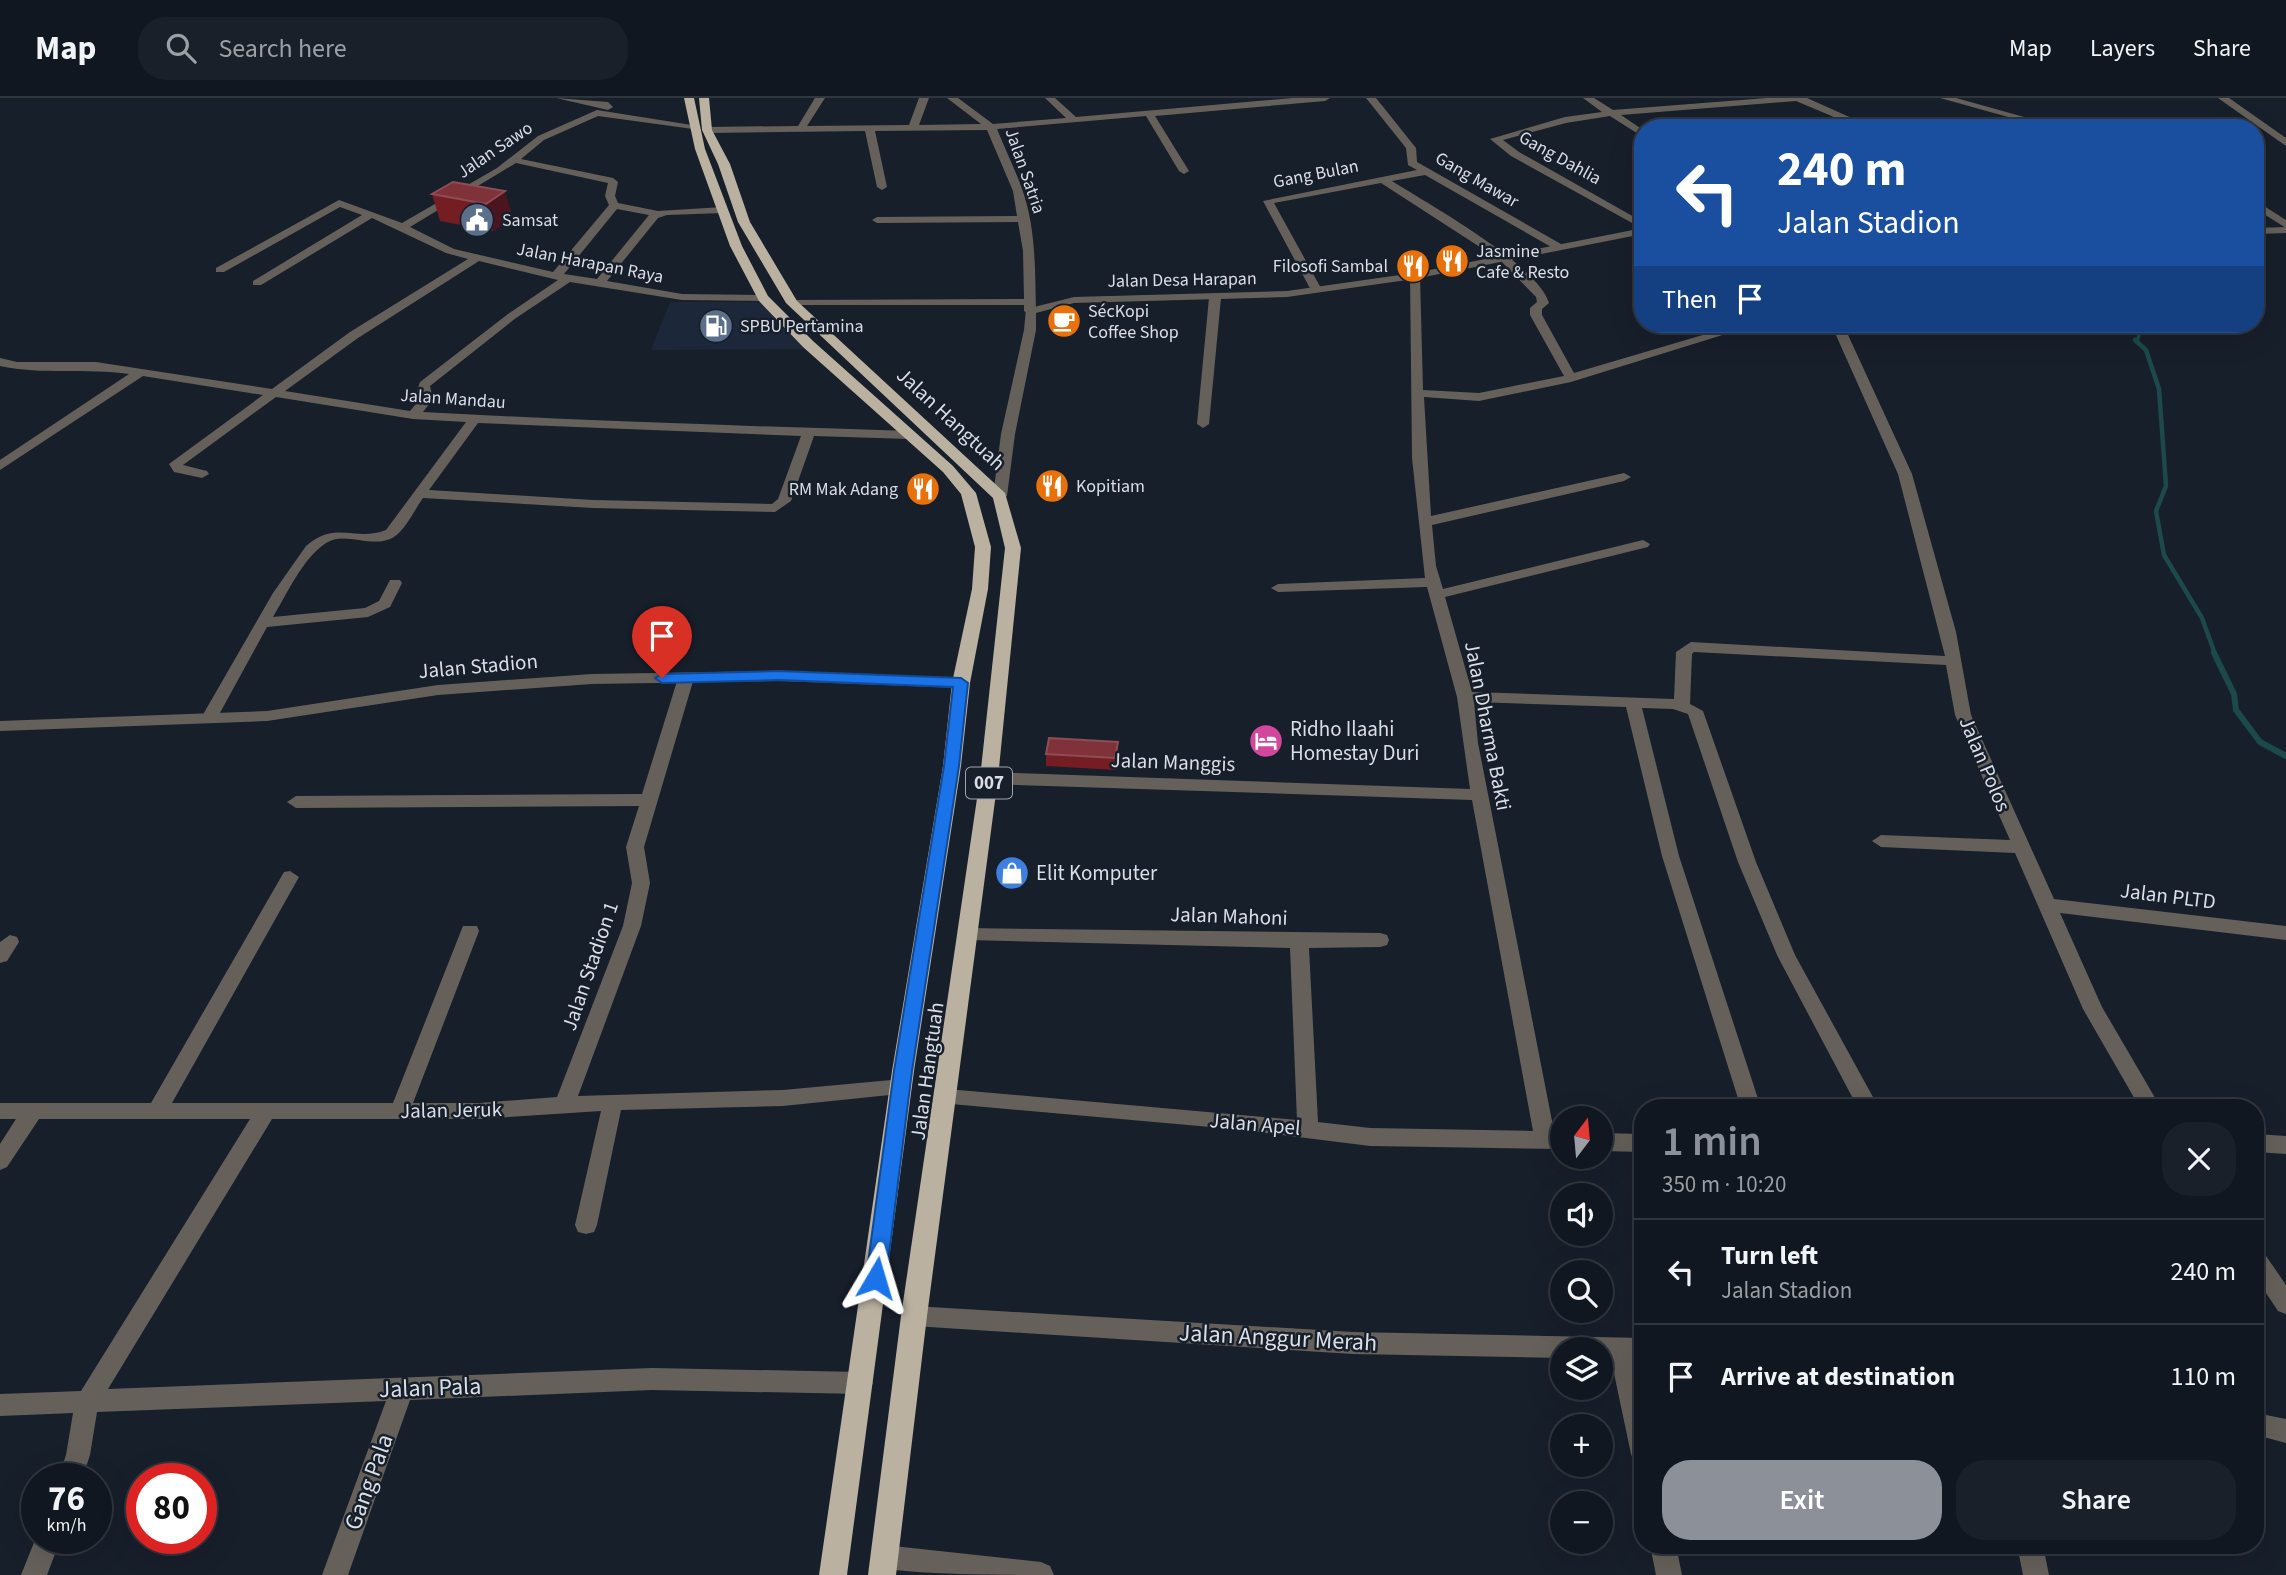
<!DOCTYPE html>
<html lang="en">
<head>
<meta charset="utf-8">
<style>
  body { margin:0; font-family:"Source Sans 3",sans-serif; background:#1a2029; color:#f1f3f6; height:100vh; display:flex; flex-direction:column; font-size:26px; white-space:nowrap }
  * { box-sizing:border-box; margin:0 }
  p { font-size:23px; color:#9c9fa5 }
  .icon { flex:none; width:38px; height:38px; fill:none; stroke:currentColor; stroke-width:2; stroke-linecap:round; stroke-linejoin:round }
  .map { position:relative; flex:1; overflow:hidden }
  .details { position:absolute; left:1634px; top:1001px; width:630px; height:455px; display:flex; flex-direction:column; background:#111720; border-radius:28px; box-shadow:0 7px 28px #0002,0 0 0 2px #30363e }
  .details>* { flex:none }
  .guide { position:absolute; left:1634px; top:21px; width:630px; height:214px; border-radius:28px; box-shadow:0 7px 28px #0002,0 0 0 2px #30363e; background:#1a4fa0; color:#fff; overflow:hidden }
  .needle { width:46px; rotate:16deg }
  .tools { position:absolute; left:1550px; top:1008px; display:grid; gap:14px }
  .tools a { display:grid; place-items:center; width:63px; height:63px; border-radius:50%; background:#111720; box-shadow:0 7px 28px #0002,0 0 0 2px #30363e; font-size:35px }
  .speed { position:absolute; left:21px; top:1365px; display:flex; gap:14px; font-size:35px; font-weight:700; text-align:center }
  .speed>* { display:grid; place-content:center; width:91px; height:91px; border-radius:50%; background:#111720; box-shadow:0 7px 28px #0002,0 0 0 2px #30363e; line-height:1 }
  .speed small { font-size:18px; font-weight:400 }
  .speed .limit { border:10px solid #d22; background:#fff; color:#111 }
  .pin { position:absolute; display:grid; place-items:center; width:60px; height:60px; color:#fff; margin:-72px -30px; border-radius:50% 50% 50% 0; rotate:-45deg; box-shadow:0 0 7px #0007 }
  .pin .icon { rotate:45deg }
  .me { position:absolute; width:77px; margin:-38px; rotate:7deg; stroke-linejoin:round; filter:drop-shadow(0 0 5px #0008) }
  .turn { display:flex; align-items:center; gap:24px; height:147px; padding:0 28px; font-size:32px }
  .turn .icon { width:91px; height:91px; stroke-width:2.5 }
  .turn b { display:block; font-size:49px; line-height:60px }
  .then { display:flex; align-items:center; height:66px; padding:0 28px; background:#0003; gap:14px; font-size:26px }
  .round { display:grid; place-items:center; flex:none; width:74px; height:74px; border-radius:28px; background:#1a2029 }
  .overview { display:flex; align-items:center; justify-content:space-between; height:119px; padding:0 28px }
  h1 { font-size:42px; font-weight:600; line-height:52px; color:#8c9099 }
  .action { display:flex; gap:14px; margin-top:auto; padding:14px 28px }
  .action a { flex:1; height:80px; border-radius:28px; background:#8c9099; color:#fff; font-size:28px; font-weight:600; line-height:80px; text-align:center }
  .action a+a { background:#1a2029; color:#f1f3f6 }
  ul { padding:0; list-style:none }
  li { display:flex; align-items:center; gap:21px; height:105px; padding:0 28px; border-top:2px solid #30363e }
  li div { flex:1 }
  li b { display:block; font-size:26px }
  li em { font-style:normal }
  header { display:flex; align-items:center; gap:42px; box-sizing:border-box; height:98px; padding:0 35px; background:#111720; border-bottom:2px solid #30363e }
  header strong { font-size:33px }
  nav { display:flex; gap:38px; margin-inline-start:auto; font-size:24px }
  .search { width:490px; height:63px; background:#1a2029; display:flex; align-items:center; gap:18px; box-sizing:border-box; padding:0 24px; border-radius:28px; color:#9c9fa5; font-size:26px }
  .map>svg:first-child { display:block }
</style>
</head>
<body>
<header>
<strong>Map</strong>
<div class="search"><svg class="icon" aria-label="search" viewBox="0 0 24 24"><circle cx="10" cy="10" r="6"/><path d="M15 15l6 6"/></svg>Search here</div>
<nav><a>Map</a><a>Layers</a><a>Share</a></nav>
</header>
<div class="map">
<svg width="2286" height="1477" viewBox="0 0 2286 1477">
  <rect width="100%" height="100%" fill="#171f2b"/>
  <polygon fill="#1c2839" points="670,204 762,204 808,251 651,252"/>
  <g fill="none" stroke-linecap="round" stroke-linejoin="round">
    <polyline stroke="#1c4a4a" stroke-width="3.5" points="2137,244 2140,234 2137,226"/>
    <polyline stroke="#1c4a4a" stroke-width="4.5" points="2135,242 2146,252 2159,291 2166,388 2156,413 2164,457 2202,520 2215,556"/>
    <polyline stroke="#1c4a4a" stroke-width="6" points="2214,555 2234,596 2236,612 2260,644 2286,658"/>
    <g fill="#65615a" fill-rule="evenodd">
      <polygon points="556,0 608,4 613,9 608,12"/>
      <path d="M815 0H825L807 28 909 27 919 0H929L919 27 981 26 947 0H958L993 26 1066 20 1045 0H1055L1076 19 1293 0H1330L1325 3 1155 18 1189 73 1184 76 1179 73 1146 18 997 31C1005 51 1015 71 1022 91 1036 129 1035 172 1036 213L1030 217 1024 213V207H788V203L792 202 1024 201 1023 153 1018 124 877 125 872 122 877 119 1017 118 1013 93 987 32 875 33 887 89 882 92 877 89 865 33 707 35 702 32 707 29 798 28Z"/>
      <path d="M1366 0H1376L1416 50 1417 64 1561 146V150H1553L1425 77 1392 83C1428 106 1537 166 1549 205L1542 211V217L1574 275 1740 226H1758L1571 284 1479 303 1424 299 1431 418 1624 375 1631 379 1624 383 1432 427 1436 468 1443 491 1643 442 1650 446 1648 449 1445 499 1472 594 1674 601 1676 554 1691 544 1945 558 1898 376 1831 226H1843L1912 376 1956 534 1971 617 2054 801 2286 828V842L2060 815 2102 909 2161 1010H2140L2083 911 2015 755 1881 749 1872 743 1881 737 2010 742 1955 617 1946 567 1694 554 1692 556 1690 606 1703 613 1756 764 1795 857 1879 1010H1858L1777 857 1738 764 1688 616 1673 611 1642 610 1679 758 1761 1010H1741L1662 758 1626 609 1474 604 1478 645 1554 1033H1563V1051L1370 1048 1233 1031 940 1005 937 999 940 993 947 991 1297 1022 1290 850 969 842 962 840 960 835 962 830 1380 835 1387 837 1389 842 1387 847 1380 849 1309 850 1318 1024 1370 1030 1533 1033 1472 702 989 686 981 680 989 674 1470 691 1457 599 1427 489 1278 494 1271 490 1278 486 1425 480 1412 360 1410 176 1420 178 1423 292 1479 295 1564 278 1530 217V210L1537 204 1536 199 1500 162 1381 85 1274 105 1322 192 1312 194 1263 103 1417 72 1408 67 1406 50Z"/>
      <polygon points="1583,0 1594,0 1613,12 1767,0 1807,0 1874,30 1860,30 1796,3 1621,17 1643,32 1643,39 1610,18 1566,25 1503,42 1519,54 1643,124 1643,131 1511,58 1490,41 1565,19 1602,14"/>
      <polygon points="1940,0 1956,0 2064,30 2047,30"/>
      <polygon points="2218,0 2229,0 2286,40 2286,48"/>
      <path d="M597 12 698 28 693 31 598 18 544 42 521 61 613 80 618 84 615 98 618 105 658 113 723 109 728 112 723 115 667 117 658 120 607 183 682 196 763 197 769 200 763 203 682 202 570 184 516 220 430 288 433 301 423 314C585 323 748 328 909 333L916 337 909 341 814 338 791 403 775 414 593 410 423 400C415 411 406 431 394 439 373 452 345 432 326 445 302 461 287 496 273 519L365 510 379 503 390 482H400L402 485 390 509 368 519 267 529 215 624H203L201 620 273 495 306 448C336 422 356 444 386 432L466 324 413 321 276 299 183 367 207 373 209 376 202 380 174 374 169 366 263 297 143 278 0 372V362L129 276C87 270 42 277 0 268V260L17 264H96L272 291 350 234 468 161 446 155 372 120 261 187H253V183L362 117 340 109 224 174H216V170L339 102 402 125 497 70 538 38ZM516 65 608 85 605 98 609 107 553 174 454 151 410 129ZM617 111 649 117 597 181 564 176ZM479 163 558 182 508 216 420 284 417 293 420 301 410 313 285 293 358 240ZM478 325 801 338 778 401 772 406 593 402 429 392Z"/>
      <polygon points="2256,103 2286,122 2286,130 2256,111"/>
      <polygon points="1215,197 1221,200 1209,326 1203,330 1197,326 1209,200"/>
      <polygon points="686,575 694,580 644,749 650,785 641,828 578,998 783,992 902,981 909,983 912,989 909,995 783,1008 621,1012 597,1127 594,1134 586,1136 578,1134 575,1127 601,1013 479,1021 272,1021 108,1291 652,1270 861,1274 869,1277 873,1285 869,1293 861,1296 652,1292 410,1302 348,1477 322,1477 386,1303 97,1314 90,1357 82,1381 58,1381 66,1357 73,1315 0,1318 0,1296 81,1293 250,1021 39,1021 7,1069 0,1072 0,1046 16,1021 0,1021 0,1005 151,1005 284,774 290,773 299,779 172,1005 393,1005 461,833 463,828 477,828 479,833 413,1005 479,1005 557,999 623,828 632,785 626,749 639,708 296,710 287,704 296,698 642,696 678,580"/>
      <polygon points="10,837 17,839 19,844 7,863 0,865 0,844"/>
      <polygon points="1601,1035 1643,1036 1643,1054 1601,1053"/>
      <polygon points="2256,1036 2286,1038 2286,1056 2256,1054"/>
      <polygon points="2256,1152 2264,1155 2286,1187 2286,1216 2278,1213 2256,1180"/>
      <polygon points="914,1208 1353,1234 1643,1240 1643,1262 1634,1261 1643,1302 1643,1368 1634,1364 1631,1356 1611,1261 1601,1261 1601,1251 1563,1251 1563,1260 1353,1256 914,1228 906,1225 903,1218 906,1211"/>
      <polygon points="2256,1315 2286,1321 2286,1345 2256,1337"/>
      <polygon points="37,1437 37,1440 61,1440 47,1477 21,1477"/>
      <path d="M884 1447 1041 1464 1050 1468 1054 1477C1009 1477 913 1477 875 1469L871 1460 875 1451Z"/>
      <polygon points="1650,1447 1676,1447 1682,1477 1656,1477"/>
      <polygon points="2017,1447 2043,1447 2049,1477 2023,1477"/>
    </g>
    <g fill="#65615a" fill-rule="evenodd">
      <polygon points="2286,129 2286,135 2256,136 2256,130"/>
      <polygon points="1643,130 1643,136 1414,181 1287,199 1074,205 1036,215 1036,232 1015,336 1007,398 1000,402 993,398 1001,336 1024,232 1026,211 1074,199 1287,193 1414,175"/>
      <polygon points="779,573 961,580 969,585 961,590 779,583 592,586 438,597 267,623 0,633 0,623 267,613 438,587 592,576"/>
    </g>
    <g fill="#bab1a1" fill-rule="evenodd">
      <polygon points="684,0 694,0 705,51 742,148 768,198 813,243 953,368 976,395 991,449 988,491 970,585 961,668 914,973 847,1477 819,1477 892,973 943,668 952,585 972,491 975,449 961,396 943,374 803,249 759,203 730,148 695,51"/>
      <polygon points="699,0 709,0 712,32 730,66 750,124 797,203 1005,395 1021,450 998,680 927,1218 896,1477 868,1477 901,1218 980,680 1005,450 993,400 786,205 738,124 718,66 702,32"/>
    </g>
  </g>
  <g fill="#741e24">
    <polygon points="453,84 513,120 493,133 440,123 432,96"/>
    <polygon points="1118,655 1116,672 1046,668 1046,656"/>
  </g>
  <g fill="#4a151e">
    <polygon points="505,93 513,120 493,133 486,106"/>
    <polygon points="1118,644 1118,655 1116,672 1115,660"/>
  </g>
  <g fill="#7f3239" stroke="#8d4d54" stroke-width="2">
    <polygon points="453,84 505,93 486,106 432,96"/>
    <polygon points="1049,640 1118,644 1115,660 1046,656"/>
  </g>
  <polygon fill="#1a73e8" stroke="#114b97" stroke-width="2" points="779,573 961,580 968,585 959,668 912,973 886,1180 883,1186 876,1189 869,1186 866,1180 894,973 944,668 953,589 779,582 662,585 655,580 662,576"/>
  <defs>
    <g id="civic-disc" transform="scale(1.75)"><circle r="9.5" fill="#5c6f8a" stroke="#171f2b"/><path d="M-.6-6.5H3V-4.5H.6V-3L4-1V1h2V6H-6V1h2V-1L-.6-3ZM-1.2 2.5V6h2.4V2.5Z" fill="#fff"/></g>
    <g id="restaurant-disc" transform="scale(1.75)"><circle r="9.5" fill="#e8710a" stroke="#171f2b"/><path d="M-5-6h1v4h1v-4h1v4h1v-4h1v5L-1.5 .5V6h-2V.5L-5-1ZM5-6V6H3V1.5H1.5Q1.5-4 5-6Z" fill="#fff"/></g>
    <g id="cafe-disc" transform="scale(1.75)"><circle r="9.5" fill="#e8710a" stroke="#171f2b"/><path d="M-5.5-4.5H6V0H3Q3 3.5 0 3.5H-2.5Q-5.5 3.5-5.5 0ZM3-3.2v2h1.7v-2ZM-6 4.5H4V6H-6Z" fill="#fff"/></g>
    <g id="fuel-disc" transform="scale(1.75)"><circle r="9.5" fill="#5c6f8a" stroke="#171f2b"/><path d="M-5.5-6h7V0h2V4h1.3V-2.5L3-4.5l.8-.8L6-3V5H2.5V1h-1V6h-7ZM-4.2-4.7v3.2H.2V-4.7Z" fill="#fff"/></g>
    <g id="hotel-disc" transform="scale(1.75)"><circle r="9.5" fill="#d1479c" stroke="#171f2b"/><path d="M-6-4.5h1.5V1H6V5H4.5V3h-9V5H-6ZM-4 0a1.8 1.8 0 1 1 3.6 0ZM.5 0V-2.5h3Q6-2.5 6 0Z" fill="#fff"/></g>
    <g id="shop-disc" transform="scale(1.75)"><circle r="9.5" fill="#3f7fe0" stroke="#171f2b"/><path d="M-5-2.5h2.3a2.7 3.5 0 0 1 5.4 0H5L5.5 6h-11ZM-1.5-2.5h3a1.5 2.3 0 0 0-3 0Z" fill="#fff"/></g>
  </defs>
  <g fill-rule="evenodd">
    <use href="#civic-disc" x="477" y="122"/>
    <use href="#restaurant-disc" x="1452" y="163"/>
    <use href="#restaurant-disc" x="1413" y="168"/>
    <use href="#cafe-disc" x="1064" y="223"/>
    <use href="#fuel-disc" x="716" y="228"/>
    <use href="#restaurant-disc" x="1052" y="388"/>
    <use href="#restaurant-disc" x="923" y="391"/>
    <use href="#hotel-disc" x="1266" y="643"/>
    <use href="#shop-disc" x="1012" y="775"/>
  </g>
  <g text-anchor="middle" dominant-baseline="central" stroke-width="5" stroke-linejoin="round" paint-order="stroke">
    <g font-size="18" fill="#d9dfe7" stroke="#171f2b">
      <text transform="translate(495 52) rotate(-34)">Jalan Sawo</text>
      <text transform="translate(1560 60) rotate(29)">Gang Dahlia</text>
      <text transform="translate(1025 73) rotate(71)">Jalan Satria</text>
      <text transform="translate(1316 76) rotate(-11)">Gang Bulan</text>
      <text transform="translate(1477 82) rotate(30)">Gang Mawar</text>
      <text transform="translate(590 165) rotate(11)">Jalan Harapan Raya</text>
      <text transform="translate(1182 182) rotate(-1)">Jalan Desa Harapan</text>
      <text transform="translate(453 301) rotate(4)">Jalan Mandau</text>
    </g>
    <g font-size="18" fill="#d9dfe7" stroke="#171f2b" text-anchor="start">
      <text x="502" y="122">Samsat</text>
      <text x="1476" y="153">Jasmine<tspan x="1476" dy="21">Cafe &amp; Resto</tspan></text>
      <text x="1388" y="168" text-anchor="end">Filosofi Sambal</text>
      <text x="1088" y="213">SécKopi<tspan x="1088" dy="21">Coffee Shop</tspan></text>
      <text x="740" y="228">SPBU Pertamina</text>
      <text x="1076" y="388">Kopitiam</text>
      <text x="898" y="391" text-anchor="end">RM Mak Adang</text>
    </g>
    <rect fill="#171f2b" stroke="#9fa5af" stroke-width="2" x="966" y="669.5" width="46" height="31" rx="5"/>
    <g font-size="19" font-weight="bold" fill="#d9dfe7">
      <text x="989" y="685">007</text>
    </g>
    <g font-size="21" fill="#d9dfe7" stroke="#171f2b">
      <text transform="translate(951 321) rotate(43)">Jalan Hangtuah</text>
      <text transform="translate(478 568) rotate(-5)">Jalan Stadion</text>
      <text transform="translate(1488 628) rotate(79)">Jalan Dharma Bakti</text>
      <text transform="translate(1173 664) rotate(2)">Jalan Manggis</text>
      <text transform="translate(1985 666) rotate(67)">Jalan Polos</text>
      <text transform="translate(2168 798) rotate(7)">Jalan PLTD</text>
      <text transform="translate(1229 818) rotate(2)">Jalan Mahoni</text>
      <text transform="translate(590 868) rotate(-71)">Jalan Stadion 1</text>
      <text transform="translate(927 973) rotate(-82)">Jalan Hangtuah</text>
      <text transform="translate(451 1012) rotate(-1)">Jalan Jeruk</text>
      <text transform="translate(1255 1026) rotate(5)">Jalan Apel</text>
    </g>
    <g font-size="21" fill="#d9dfe7" stroke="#171f2b" text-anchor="start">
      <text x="1290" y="631">Ridho Ilaahi<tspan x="1290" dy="24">Homestay Duri</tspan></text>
      <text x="1036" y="775">Elit Komputer</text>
    </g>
    <g font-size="24" fill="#d9dfe7" stroke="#171f2b">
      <text transform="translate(1278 1240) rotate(3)">Jalan Anggur Merah</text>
      <text transform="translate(430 1290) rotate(-2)">Jalan Pala</text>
      <text transform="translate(369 1384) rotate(-70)">Gang Pala</text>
    </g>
  </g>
</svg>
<div class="tools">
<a><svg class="needle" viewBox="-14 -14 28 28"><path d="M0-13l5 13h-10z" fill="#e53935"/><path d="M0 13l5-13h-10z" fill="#9c9fa5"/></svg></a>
<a><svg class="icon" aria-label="sound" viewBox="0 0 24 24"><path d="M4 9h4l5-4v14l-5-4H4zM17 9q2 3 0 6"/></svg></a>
<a><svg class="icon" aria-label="search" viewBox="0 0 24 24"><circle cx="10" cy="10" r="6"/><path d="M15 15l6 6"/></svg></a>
<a><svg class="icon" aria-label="layers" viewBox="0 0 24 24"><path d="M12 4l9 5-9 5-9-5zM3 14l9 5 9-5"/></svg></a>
<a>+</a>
<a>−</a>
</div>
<div class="speed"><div>76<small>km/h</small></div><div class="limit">80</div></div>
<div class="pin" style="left:662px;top:580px;background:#d93025"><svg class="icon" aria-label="arrive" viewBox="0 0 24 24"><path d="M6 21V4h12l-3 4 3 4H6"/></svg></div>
<svg class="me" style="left:876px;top:1180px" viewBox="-20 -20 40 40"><path d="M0-17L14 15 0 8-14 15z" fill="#1a73e8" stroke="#fff" stroke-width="4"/></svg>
<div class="guide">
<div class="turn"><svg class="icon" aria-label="left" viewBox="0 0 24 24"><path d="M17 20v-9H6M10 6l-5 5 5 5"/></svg><div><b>240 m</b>Jalan Stadion</div></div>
<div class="then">Then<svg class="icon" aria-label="arrive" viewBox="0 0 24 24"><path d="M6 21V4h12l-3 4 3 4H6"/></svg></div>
</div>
<section class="details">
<div class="overview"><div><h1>1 min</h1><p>350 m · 10:20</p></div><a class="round"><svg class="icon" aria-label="close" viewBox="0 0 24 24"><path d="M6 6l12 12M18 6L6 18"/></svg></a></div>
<ul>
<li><svg class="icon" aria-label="left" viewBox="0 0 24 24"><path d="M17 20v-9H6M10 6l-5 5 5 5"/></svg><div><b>Turn left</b><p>Jalan Stadion</p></div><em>240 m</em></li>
<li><svg class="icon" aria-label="arrive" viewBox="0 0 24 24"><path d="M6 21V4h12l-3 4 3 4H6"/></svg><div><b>Arrive at destination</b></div><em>110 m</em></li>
</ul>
<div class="action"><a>Exit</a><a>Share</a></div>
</section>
</div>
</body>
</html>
